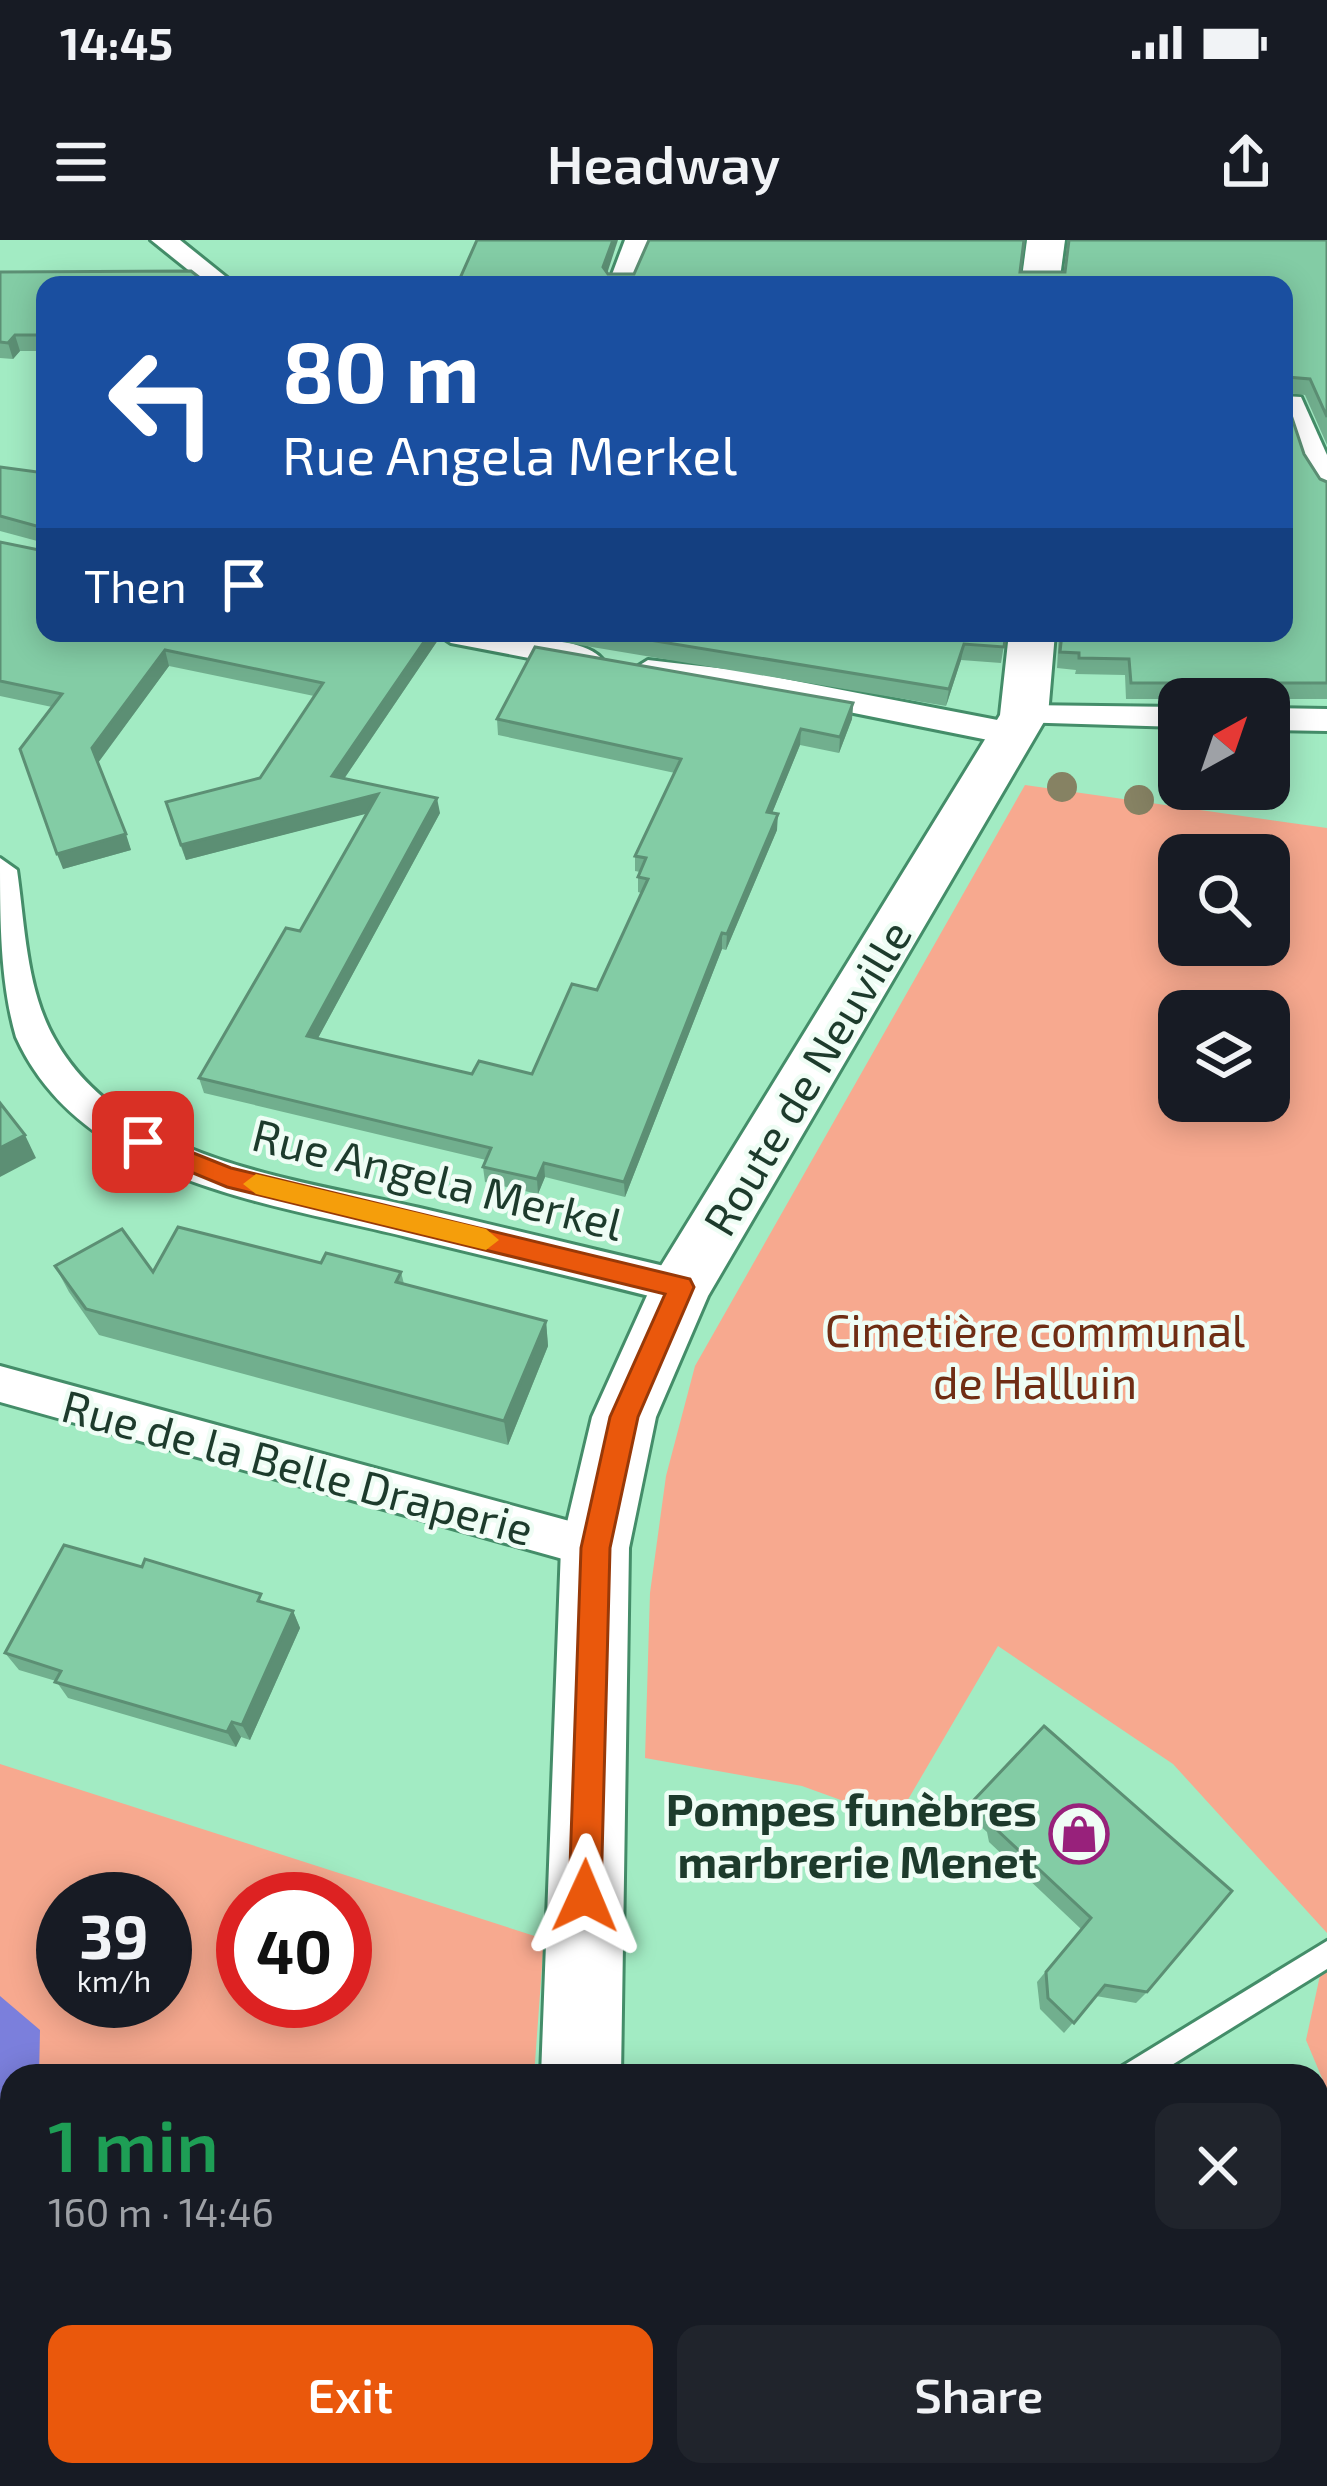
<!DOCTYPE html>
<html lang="en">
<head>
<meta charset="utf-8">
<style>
  body { margin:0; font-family:"Exo 2",sans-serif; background:#20242c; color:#f1f3f6; height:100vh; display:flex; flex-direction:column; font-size:45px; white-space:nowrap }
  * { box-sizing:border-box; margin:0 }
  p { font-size:39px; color:#9ea1a6 }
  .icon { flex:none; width:66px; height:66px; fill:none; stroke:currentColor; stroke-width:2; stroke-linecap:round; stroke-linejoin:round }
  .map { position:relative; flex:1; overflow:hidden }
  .details { position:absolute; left:0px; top:1824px; width:1329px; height:423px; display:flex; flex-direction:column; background:#171b24; border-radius:36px 36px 0 0; box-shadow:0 6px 30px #0003 }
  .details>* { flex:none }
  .top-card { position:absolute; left:36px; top:36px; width:1257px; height:366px; border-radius:24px; box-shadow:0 6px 30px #0003; background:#1a4fa0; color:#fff; overflow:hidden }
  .needle { width:78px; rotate:40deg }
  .fabs { position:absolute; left:1158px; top:438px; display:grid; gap:24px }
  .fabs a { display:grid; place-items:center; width:132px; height:132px; border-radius:24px; background:#171b24; box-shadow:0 6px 30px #0003; font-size:60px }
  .speed { position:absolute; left:36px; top:1632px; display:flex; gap:24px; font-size:60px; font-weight:700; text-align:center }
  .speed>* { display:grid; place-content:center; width:156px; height:156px; border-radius:50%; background:#171b24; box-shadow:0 6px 30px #0003; line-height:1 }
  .speed small { font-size:30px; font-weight:400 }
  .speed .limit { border:18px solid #d22; background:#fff; color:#111 }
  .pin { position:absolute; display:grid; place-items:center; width:102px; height:102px; color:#fff; margin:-51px; border-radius:24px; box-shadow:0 6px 18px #0006 }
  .me { position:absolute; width:132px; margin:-66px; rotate:1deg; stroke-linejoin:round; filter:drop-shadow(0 0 9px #0008) }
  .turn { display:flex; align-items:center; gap:42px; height:252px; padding:0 48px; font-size:54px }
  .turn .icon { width:156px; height:156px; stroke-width:2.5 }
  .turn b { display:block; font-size:84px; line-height:102px }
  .then { display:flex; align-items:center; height:114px; padding:0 48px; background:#0003; gap:24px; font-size:45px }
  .round { display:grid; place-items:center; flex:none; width:126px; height:126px; border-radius:24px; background:#20242c }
  .headline { display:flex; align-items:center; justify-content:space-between; height:204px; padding:0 48px }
  h1 { font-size:72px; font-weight:600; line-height:90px; color:#1e9e55 }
  .action { display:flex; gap:24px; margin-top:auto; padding:24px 48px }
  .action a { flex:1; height:138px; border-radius:24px; background:#ea580c; color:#fff; font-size:48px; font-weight:600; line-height:138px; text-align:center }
  .action a+a { background:#20242c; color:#f1f3f6 }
  .status { display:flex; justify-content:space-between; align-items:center; height:84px; padding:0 60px; background:#171b24; direction:ltr }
  .status svg { height:33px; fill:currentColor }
  header { display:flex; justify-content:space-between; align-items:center; height:156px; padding:0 48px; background:#171b24; font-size:54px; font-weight:600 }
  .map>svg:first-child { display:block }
</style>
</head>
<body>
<div class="status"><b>14:45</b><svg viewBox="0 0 49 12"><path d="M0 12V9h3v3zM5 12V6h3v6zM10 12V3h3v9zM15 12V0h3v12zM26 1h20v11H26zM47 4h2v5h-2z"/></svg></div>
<header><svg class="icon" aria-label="menu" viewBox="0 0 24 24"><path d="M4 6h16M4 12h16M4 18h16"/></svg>Headway<svg class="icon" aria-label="share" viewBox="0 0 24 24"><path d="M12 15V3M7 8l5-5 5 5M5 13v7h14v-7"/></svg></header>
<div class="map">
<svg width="1327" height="2246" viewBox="0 0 1327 2246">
  <rect width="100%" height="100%" fill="#a2ebc3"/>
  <g fill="#f7a98f" fill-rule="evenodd">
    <path d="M1025 545 1327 588V1693L1173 1524 998 1406 896 1580 802 1546 645 1518 650 1353 666 1236 695 1126ZM1179 615H1269V705H1179ZM1179 771H1269V861H1179Z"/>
    <path d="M0 1524 544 1699 534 1836H12V2235H506L505 2246H0ZM63 1659H165V1761H63ZM243 1659H345V1761H243Z"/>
    <polygon points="1327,1703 1327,1850 1306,1800"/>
  </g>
  <polygon fill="#7b7fdc" points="0,1756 40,1790 39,1836 12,1836 12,1932 0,1959"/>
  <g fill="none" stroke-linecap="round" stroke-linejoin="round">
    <g stroke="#448d69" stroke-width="6">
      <polygon id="lane" points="1327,1701 1327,1729 1154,1836 1117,1836 1121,1827"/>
    </g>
    <g stroke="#448d69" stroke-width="6">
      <g id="street">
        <polygon points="151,0 180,0 236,45 207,45"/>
        <polygon points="625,0 651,0 634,45 608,45"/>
        <path d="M1284 156 1301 157 1327 215V257C1303 251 1284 180 1284 156Z"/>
        <path d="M436 393C470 393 581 392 602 419L586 429 451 403Z"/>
        <polygon points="648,420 744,431 1013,483 1029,494 1013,505 744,451 637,437 632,430"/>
        <polygon points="1024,465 1179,467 1179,487 1013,482 1008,475"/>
        <polygon points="1269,468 1327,469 1327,491 1269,490"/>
        <path d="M0 618 17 630C25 685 26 748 54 798 123 923 300 939 424 969 510 989 595 1010 681 1030L695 1035 701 1047 695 1059 681 1064C590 1041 498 1019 407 997 271 963 81 942 16 797 0 742 0 678 0 618Z"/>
        <polygon points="0,1126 595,1288 611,1294 617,1308 611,1322 595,1328 0,1162"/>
      </g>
    </g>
    <g stroke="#448d69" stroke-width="6">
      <g id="secondary">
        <polygon points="1027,0 1065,0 1059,45 1021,45"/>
        <polygon points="1009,393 1055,393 1048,475 708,1056 656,1177 629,1308 621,1836 541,1836 561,1308 592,1177 659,1029 1000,475"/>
        <rect x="528" y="2235" width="88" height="11"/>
      </g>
    </g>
    <use href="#lane" fill="#fff" fill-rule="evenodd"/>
    <use href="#street" fill="#fff" fill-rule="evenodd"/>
    <use href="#secondary" fill="#fff" fill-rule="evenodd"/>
  </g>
  <g fill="#868263">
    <circle cx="1062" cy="547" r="15"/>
    <circle cx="1139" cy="560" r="15"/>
  </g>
  <g fill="#71af8e">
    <polygon points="1068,0 1327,0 1327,205 1305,155 1287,153 1288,166 1304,214 1320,239 1327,242 1327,459 1126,459 1125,435 1075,434 1076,430 1057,428 1059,393 1284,393 607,33 1064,32"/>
    <polygon points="0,32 45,45 45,111 20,111 13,119 0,118"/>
    <polygon points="0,227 45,233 45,393 438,400 344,539 440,573 318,798 472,834 532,834 597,750 641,653 638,652 638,637 640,632 635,631 635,616 675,533 498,495 497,479 853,463 852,479 839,513 800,505 772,573 777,590 726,710 722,709 625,957 545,937 538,954 485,942 483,927 486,920 204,853 199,838 300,691 367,573 186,620 170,578 260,538 314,456 169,426 98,523 131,610 63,629 52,467 0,456 0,302 39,310 41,302 0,291"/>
    <polygon points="534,393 1006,393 1001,423 961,420 946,466 538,398"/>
    <polygon points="321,1023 401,1032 404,1044 546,1081 548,1106 508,1205 99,1095 69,1052 55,1026 153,1032"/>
    <polygon points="266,1364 293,1371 300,1388 250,1500 241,1497 236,1507 68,1458 56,1441 19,1430 5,1413"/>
    <polygon points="1044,1486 1147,1752 1136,1763 1096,1756 1064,1793 1040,1769 1037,1742 1081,1689 989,1602 987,1592 967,1574 974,1560"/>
  </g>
  <g fill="#5c8f74">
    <polygon points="613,0 618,0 604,43 603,27"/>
    <polygon points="15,95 20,111 13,119 8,103"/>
    <polygon points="429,393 437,393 438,400 335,552 332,536"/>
    <polygon points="964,404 961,420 946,466 949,449"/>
    <polygon points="165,410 169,426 97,524 92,508"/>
    <polygon points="853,463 852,479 839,513 840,497"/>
    <polygon points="801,489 800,505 766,588 767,572"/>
    <polygon points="378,554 381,570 186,620 181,605"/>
    <polygon points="437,558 440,573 311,811 307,796"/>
    <polygon points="778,574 777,590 726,710 727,694"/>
    <polygon points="126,594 131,610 63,629 57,614"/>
    <polygon points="722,693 722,709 625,957 624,942"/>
    <polygon points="25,895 36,918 0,937 0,908"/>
    <polygon points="544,923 545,937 538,954 537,939"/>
    <polygon points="546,1081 548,1106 508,1205 504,1181"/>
    <polygon points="293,1371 300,1388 250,1500 242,1485"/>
    <polygon points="232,1482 241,1497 236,1507 227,1492"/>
  </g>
  <g fill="#83cca5" stroke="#5c8f74" stroke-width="3">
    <polygon points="477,0 613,0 603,27 608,34 634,34 649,0 1024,0 1020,32 1065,32 1069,0 1327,0 1327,177 1310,139 1286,137 1288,166 1304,214 1320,239 1327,242 1327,443 1131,443 1129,419 1079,418 1079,413 1060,412 1062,393 1284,393 1284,45 457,45"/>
    <polygon points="191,31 209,45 45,45 45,95 15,95 8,103 0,102 0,32"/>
    <polygon points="0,227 45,233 45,393 430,393 332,536 437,558 307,796 472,834 479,821 532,834 572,744 597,750 648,639 638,637 646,618 635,616 681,519 497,479 535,407 853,463 840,497 801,489 767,572 778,574 727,694 722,693 624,942 544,923 537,939 483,927 491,908 199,838 286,688 300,691 378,554 181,605 166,562 260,538 323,443 165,410 92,508 126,594 57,614 20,509 62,454 0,441 0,302 39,310 44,288 0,276"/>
    <polygon points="607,393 1006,393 1004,407 964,404 949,449"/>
    <polygon points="0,863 25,895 0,908"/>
    <polygon points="178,987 321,1023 326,1013 401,1032 396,1042 546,1081 504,1181 86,1069 55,1026 122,989 153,1032"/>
    <polygon points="64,1305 142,1327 145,1319 261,1354 258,1361 293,1371 242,1485 232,1482 227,1492 55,1442 61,1431 5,1413"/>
    <polygon points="1044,1486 1232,1651 1147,1752 1105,1745 1074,1783 1048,1758 1046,1732 1091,1678 996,1589 994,1579 974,1560"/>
  </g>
  <polygon fill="#ea580c" stroke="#983908" stroke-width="3" points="143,893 231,928 690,1039 694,1047 638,1177 610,1308 601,1656 597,1668 585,1672 573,1668 569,1656 581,1308 610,1177 665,1054 227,947 135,909 131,902"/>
  <polygon fill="#f59e0b" points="256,934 486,989 499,1000 486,1010 256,954 243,944"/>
  <defs>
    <g id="shop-ring" transform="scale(3)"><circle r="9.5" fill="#effdf5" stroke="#98217b" stroke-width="1.5"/><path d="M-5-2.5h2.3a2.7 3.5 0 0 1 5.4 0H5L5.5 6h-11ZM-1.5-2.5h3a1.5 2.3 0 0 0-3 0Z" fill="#98217b"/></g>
  </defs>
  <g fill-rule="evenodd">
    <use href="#shop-ring" x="1079" y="1594"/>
  </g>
  <g text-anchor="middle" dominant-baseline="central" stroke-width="9" stroke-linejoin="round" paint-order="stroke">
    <g font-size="45" fill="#1d3b2c" stroke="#effdf5">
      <text transform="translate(806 837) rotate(-59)">Route de Neuville</text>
      <text transform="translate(438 938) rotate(14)">Rue Angela Merkel</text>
      <text transform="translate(298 1226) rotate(15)">Rue de la Belle Draperie</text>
    </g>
    <g font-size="45" fill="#6f2d14" stroke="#effdf5">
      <text x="1035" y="1089">Cimetière communal<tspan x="1035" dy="52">de Halluin</tspan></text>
    </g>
    <g font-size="45" font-weight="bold" fill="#1d3b2c" stroke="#effdf5" text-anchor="end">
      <text x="1037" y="1568">Pompes funèbres<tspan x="1037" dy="52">marbrerie Menet</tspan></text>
    </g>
  </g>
</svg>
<div class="fabs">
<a><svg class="needle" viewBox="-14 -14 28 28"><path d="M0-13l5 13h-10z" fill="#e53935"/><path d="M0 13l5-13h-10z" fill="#9ea1a6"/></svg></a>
<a><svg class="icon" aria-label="search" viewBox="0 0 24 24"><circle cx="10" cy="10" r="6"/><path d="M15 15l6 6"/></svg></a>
<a><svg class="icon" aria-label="layers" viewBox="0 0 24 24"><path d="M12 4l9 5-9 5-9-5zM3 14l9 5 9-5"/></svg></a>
</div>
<div class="speed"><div>39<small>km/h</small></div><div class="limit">40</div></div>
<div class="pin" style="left:143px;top:902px;background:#d93025"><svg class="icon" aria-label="arrive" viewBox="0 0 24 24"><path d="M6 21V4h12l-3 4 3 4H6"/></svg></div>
<svg class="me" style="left:585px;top:1656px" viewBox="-20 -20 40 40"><path d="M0-17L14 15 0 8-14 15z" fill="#ea580c" stroke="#fff" stroke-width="4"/></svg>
<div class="top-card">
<div class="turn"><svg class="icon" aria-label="left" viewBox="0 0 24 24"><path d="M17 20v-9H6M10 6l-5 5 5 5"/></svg><div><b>80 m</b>Rue Angela Merkel</div></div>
<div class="then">Then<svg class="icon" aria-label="arrive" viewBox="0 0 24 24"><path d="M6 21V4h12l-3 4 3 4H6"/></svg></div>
</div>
<section class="details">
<div class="headline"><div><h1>1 min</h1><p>160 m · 14:46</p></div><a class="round"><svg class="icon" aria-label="close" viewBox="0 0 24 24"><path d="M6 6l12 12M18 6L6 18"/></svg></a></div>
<div class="action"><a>Exit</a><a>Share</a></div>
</section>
</div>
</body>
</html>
